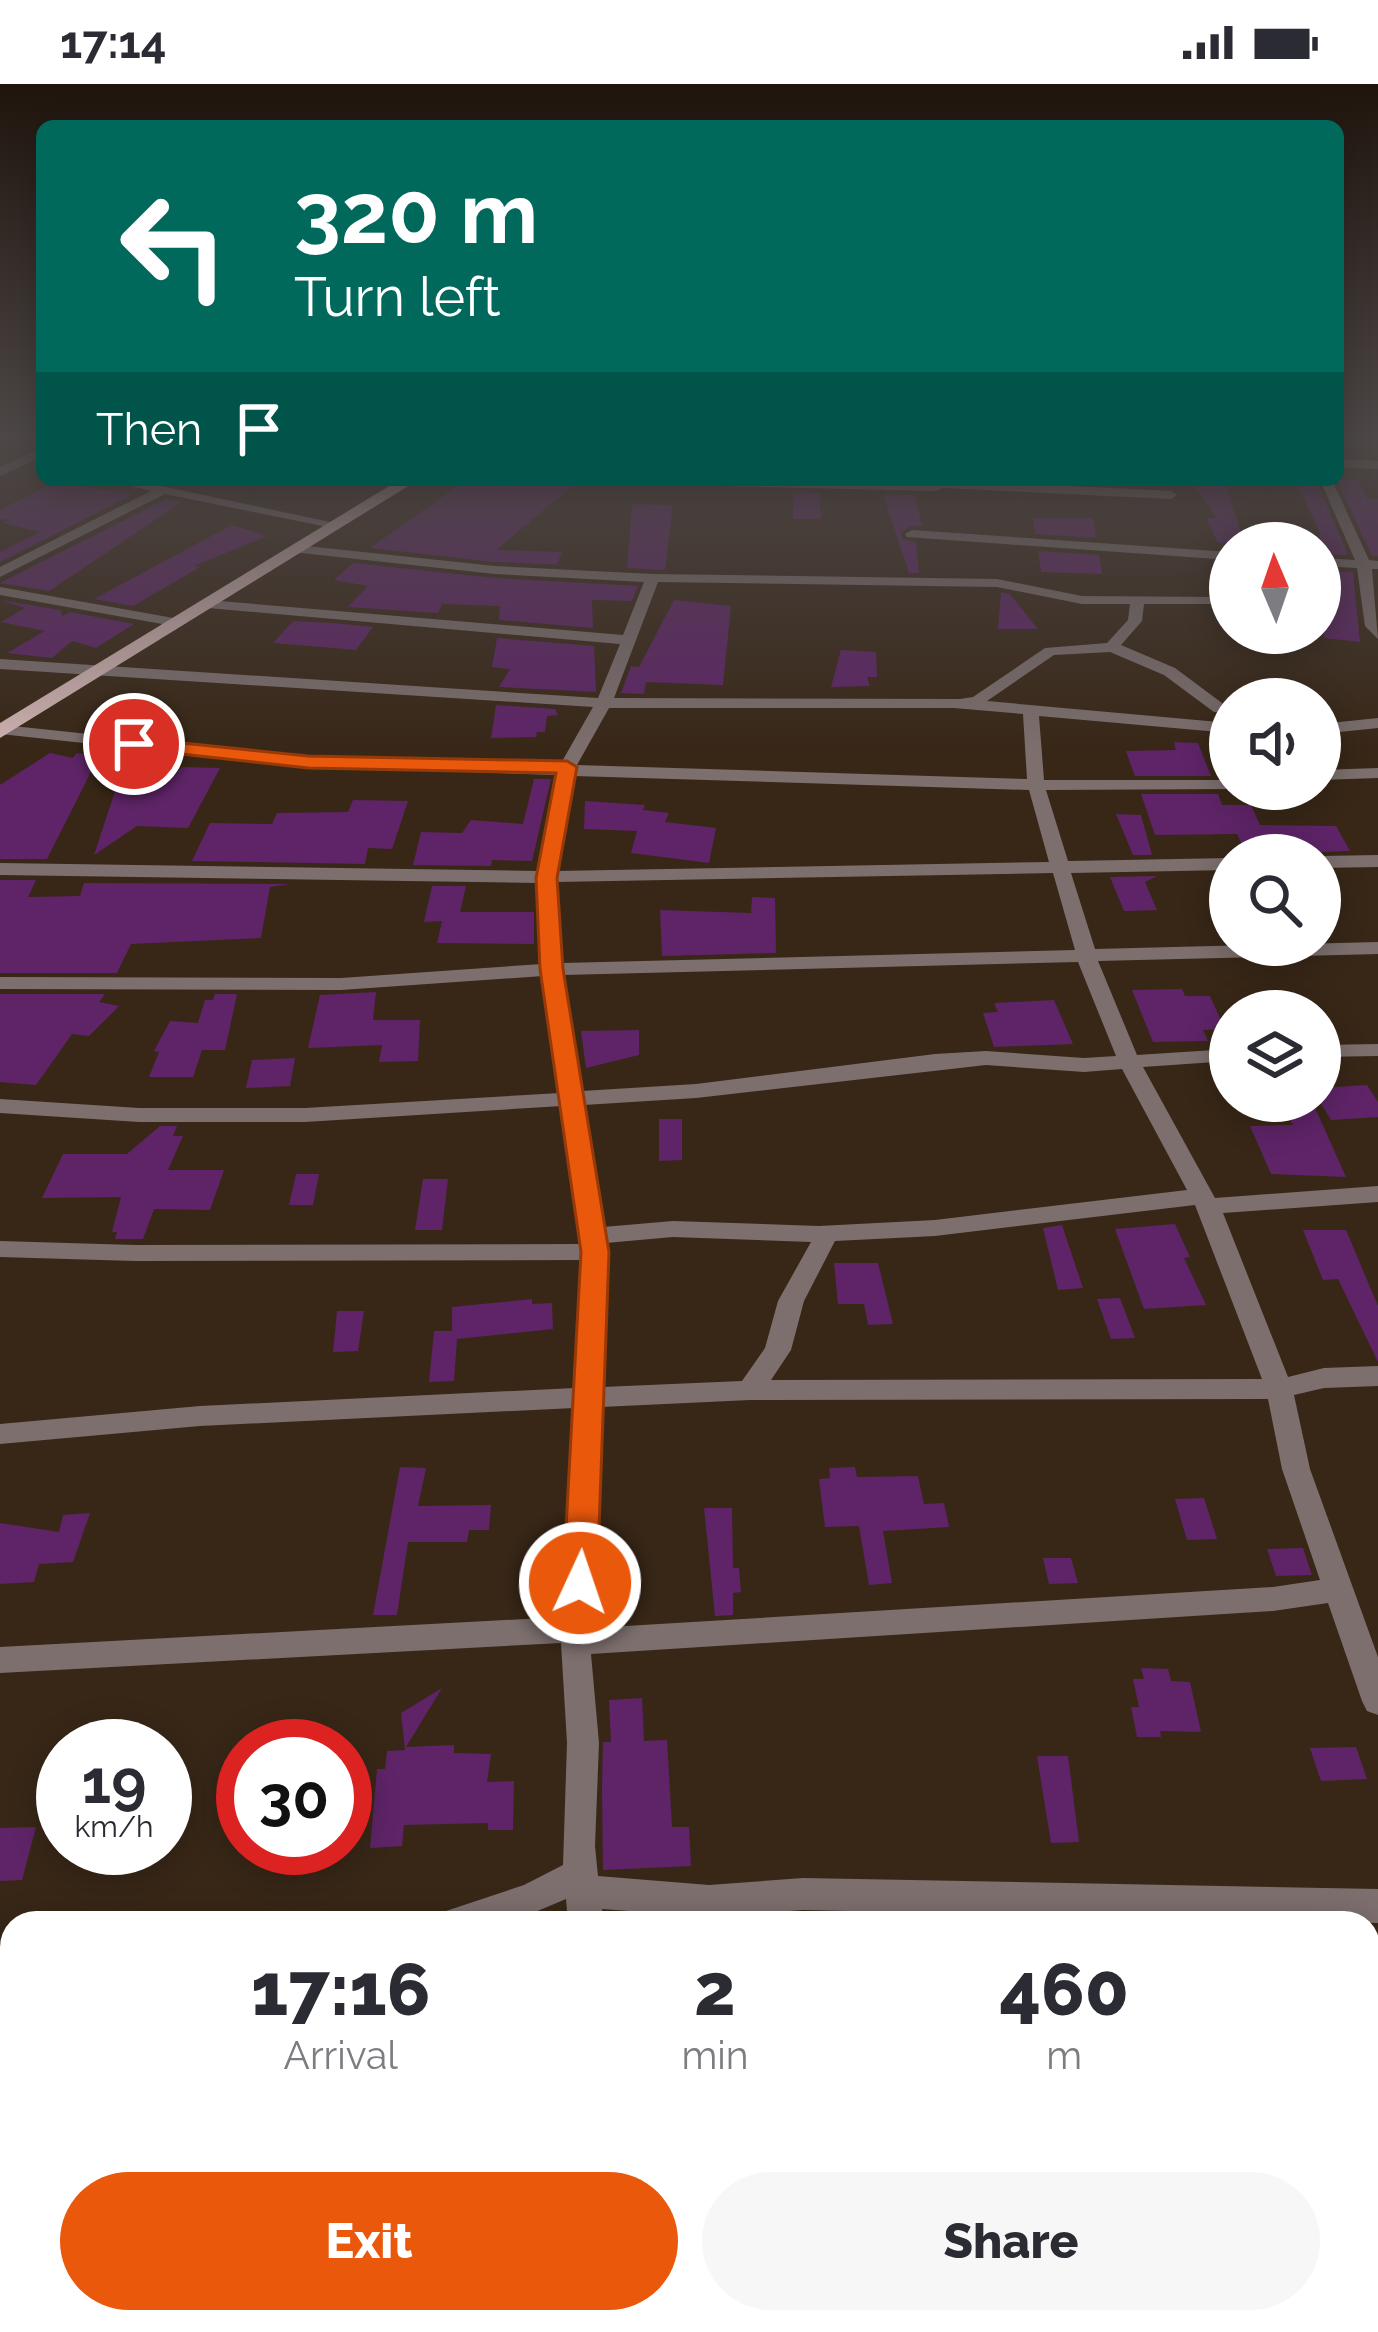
<!DOCTYPE html>
<html lang="en">
<head>
<meta charset="utf-8">
<style>
  body { margin:0; font-family:Raleway,sans-serif; background:#f7f7f7; color:#2b2b33; height:100vh; display:flex; flex-direction:column; font-size:45px; white-space:nowrap }
  * { box-sizing:border-box; margin:0 }
  p { font-size:39px; color:#7c7c81 }
  .icon { flex:none; width:66px; height:66px; fill:none; stroke:currentColor; stroke-width:2; stroke-linecap:round; stroke-linejoin:round }
  .map { position:relative; flex:1; overflow:hidden }
  .drawer { position:absolute; left:0px; top:1827px; width:1380px; height:423px; display:flex; flex-direction:column; background:#fff; border-radius:36px 36px 0 0; box-shadow:0 6px 30px #0003 }
  .drawer>* { flex:none }
  .hud { position:absolute; left:36px; top:36px; width:1308px; height:366px; border-radius:18px; box-shadow:0 6px 30px #0003; background:#00695c; color:#fff; overflow:hidden }
  .needle { width:78px; rotate:358deg }
  .buttons { position:absolute; left:1209px; top:438px; display:grid; gap:24px }
  .buttons a { display:grid; place-items:center; width:132px; height:132px; border-radius:50%; background:#fff; box-shadow:0 6px 30px #0003; font-size:60px }
  .speed { position:absolute; left:36px; top:1635px; display:flex; gap:24px; font-size:60px; font-weight:700; text-align:center }
  .speed>* { display:grid; place-content:center; width:156px; height:156px; border-radius:50%; background:#fff; box-shadow:0 6px 30px #0003; line-height:1 }
  .speed small { font-size:30px; font-weight:400 }
  .speed .limit { border:18px solid #d22; background:#fff; color:#111 }
  .pin { position:absolute; display:grid; place-items:center; width:102px; height:102px; color:#fff; margin:-51px; border:6px solid #fff; border-radius:50%; box-shadow:0 3px 12px #0007 }
  .me { position:absolute; width:132px; margin:-66px; rotate:3deg; stroke-linejoin:round; filter:drop-shadow(0 0 9px #0008) }
  .turn { display:flex; align-items:center; gap:42px; height:252px; padding:0 60px; font-size:54px }
  .turn .icon { width:156px; height:156px; stroke-width:2.5 }
  .turn b { display:block; font-size:84px; line-height:102px }
  .then { display:flex; align-items:center; height:114px; padding:0 60px; background:#0003; gap:24px; font-size:45px }
  .eta { display:flex; justify-content:space-evenly; align-items:center; height:204px; text-align:center }
  .eta b { font-size:72px; font-weight:800; line-height:84px }
  .primary-button { display:flex; gap:24px; margin-top:auto; padding:24px 60px }
  .primary-button a { flex:1; height:138px; border-radius:72px; background:#ea580c; color:#fff; font-size:48px; font-weight:800; line-height:138px; text-align:center }
  .primary-button a+a { background:#f7f7f7; color:#2b2b33 }
  .status { display:flex; justify-content:space-between; align-items:center; height:84px; padding:0 60px; background:#fff; direction:ltr }
  .status svg { height:33px; fill:currentColor }
  .map>svg:first-child { display:block }
</style>
</head>
<body>
<div class="status"><b>17:14</b><svg viewBox="0 0 49 12"><path d="M0 12V9h3v3zM5 12V6h3v6zM10 12V3h3v9zM15 12V0h3v12zM26 1h20v11H26zM47 4h2v5h-2z"/></svg></div>
<div class="map">
<svg width="1378" height="2248" viewBox="0 0 1378 2248">
  <rect width="100%" height="100%" fill="#382717"/>
  <g fill="#5e2467">
    <polygon points="466,396 580,396 496,466 562,468 557,480 570,481 495,478 370,464"/>
    <polygon points="1295,396 1316,396 1348,471 1320,470 1320,449"/>
    <polygon points="1337,396 1358,396 1367,415 1378,415 1378,472 1372,472"/>
    <polygon points="54,399 134,410 0,478 0,468 40,448 3,439 9,436 0,435 0,426"/>
    <polygon points="1194,401 1226,401 1244,459 1218,459 1206,434 1217,434"/>
    <polygon points="793,408 819,409 821,435 793,435"/>
    <polygon points="883,410 915,411 922,442 910,442 901,449 903,455 916,458 919,489 909,489"/>
    <polygon points="166,415 182,418 49,507 0,499"/>
    <polygon points="632,420 673,421 665,486 627,484"/>
    <polygon points="1033,434 1093,434 1096,454 1035,450"/>
    <polygon points="232,441 267,452 194,482 200,483 133,522 94,515"/>
    <polygon points="1038,467 1099,471 1102,490 1041,488"/>
    <polygon points="353,479 495,494 638,502 632,517 592,516 593,544 499,536 500,522 442,520 438,529 348,523 368,502 334,496"/>
    <polygon points="1320,487 1353,488 1360,558 1324,554"/>
    <polygon points="1001,508 1010,510 1038,545 998,545"/>
    <polygon points="0,516 60,526 63,532 70,528 134,540 96,564 72,557 52,574 7,569 45,547 1,538 25,524"/>
    <polygon points="674,516 731,522 723,601 646,598 644,610 621,609 631,582 639,583"/>
    <polygon points="293,537 333,539 373,543 356,566 273,559"/>
    <polygon points="497,554 594,562 596,608 499,603 510,585 492,583"/>
    <polygon points="841,566 876,568 877,593 867,593 870,602 831,603"/>
    <polygon points="496,621 555,625 558,631 547,632 545,648 537,648 536,653 491,654"/>
    <polygon points="1174,658 1198,659 1211,692 1135,692 1126,667 1176,666"/>
    <polygon points="50,669 73,674 77,669 99,672 47,775 0,775 0,701"/>
    <polygon points="181,683 220,684 188,744 137,742 94,771 122,686 175,692"/>
    <polygon points="534,695 551,695 532,777 492,776 491,782 413,781 421,748 462,749 471,736 523,740"/>
    <polygon points="1141,710 1218,710 1222,721 1251,721 1260,741 1336,742 1350,767 1247,771 1237,750 1155,751"/>
    <polygon points="353,716 408,717 392,765 368,764 365,780 192,777 210,739 272,740 277,729 348,728"/>
    <polygon points="585,717 645,721 643,726 669,729 665,738 716,744 709,779 631,769 637,747 584,745"/>
    <polygon points="1116,730 1141,731 1152,771 1133,771"/>
    <polygon points="1157,792 1145,798 1157,826 1124,827 1110,793"/>
    <polygon points="0,796 36,796 28,813 80,812 84,799 290,800 270,803 261,854 131,860 117,889 0,889"/>
    <polygon points="432,802 466,802 460,828 534,828 534,860 437,859 442,837 424,838"/>
    <polygon points="752,813 775,814 776,869 662,872 660,826 751,829"/>
    <polygon points="1182,905 1185,912 1210,912 1225,945 1203,946 1208,957 1153,958 1132,906"/>
    <polygon points="376,908 373,936 420,936 418,977 379,978 382,961 308,964 320,911"/>
    <polygon points="0,910 105,910 99,918 119,922 89,952 72,950 36,1001 0,998"/>
    <polygon points="215,910 237,910 225,966 202,966 193,993 149,993 159,968 154,967 170,937 198,939 205,916 213,916"/>
    <polygon points="1054,916 1073,960 994,963 983,929 998,928 994,919"/>
    <polygon points="639,946 639,971 586,984 581,947"/>
    <polygon points="295,974 290,1002 246,1004 252,976"/>
    <polygon points="1367,1001 1378,1018 1378,1033 1331,1036 1320,1018 1320,1004"/>
    <polygon points="1279,1017 1312,1017 1346,1093 1271,1090 1250,1042 1293,1041"/>
    <polygon points="659,1035 682,1035 682,1076 659,1077"/>
    <polygon points="160,1042 177,1042 173,1052 183,1052 168,1086 224,1086 210,1126 154,1125 143,1155 115,1155 117,1148 112,1148 121,1113 42,1114 63,1070 127,1070"/>
    <polygon points="296,1090 319,1090 313,1121 289,1121"/>
    <polygon points="423,1095 448,1095 442,1146 415,1146"/>
    <polygon points="1175,1140 1190,1173 1184,1174 1206,1221 1144,1225 1115,1145"/>
    <polygon points="1062,1141 1083,1204 1058,1206 1043,1144"/>
    <polygon points="1303,1146 1346,1146 1378,1222 1378,1278 1338,1195 1323,1196"/>
    <polygon points="834,1179 878,1179 893,1240 868,1241 864,1220 838,1220"/>
    <polygon points="1120,1214 1135,1254 1111,1255 1097,1215"/>
    <polygon points="532,1215 532,1220 552,1219 553,1245 457,1255 454,1297 429,1298 434,1247 452,1247 452,1223"/>
    <polygon points="337,1227 364,1227 358,1267 333,1268"/>
    <polygon points="400,1383 426,1384 418,1422 491,1421 489,1446 469,1446 467,1458 408,1458 397,1531 373,1531"/>
    <polygon points="855,1383 857,1393 918,1392 924,1420 944,1419 949,1443 883,1447 892,1499 869,1501 859,1442 825,1443 819,1395 830,1394 829,1384"/>
    <polygon points="1204,1414 1217,1455 1187,1456 1175,1415"/>
    <polygon points="704,1424 732,1424 733,1484 739,1484 741,1508 733,1509 733,1531 715,1532"/>
    <polygon points="90,1429 73,1478 39,1480 34,1498 0,1500 0,1439 59,1448 63,1431"/>
    <polygon points="1303,1464 1312,1491 1276,1492 1267,1465"/>
    <polygon points="1043,1474 1071,1474 1078,1499 1049,1500"/>
    <polygon points="1141,1584 1168,1585 1171,1597 1190,1598 1201,1648 1160,1647 1161,1653 1137,1653 1131,1623 1139,1623 1133,1595 1144,1595"/>
    <polygon points="442,1604 406,1663 454,1661 454,1669 491,1670 487,1698 514,1697 513,1746 488,1746 488,1739 404,1741 402,1762 370,1764 377,1685 385,1685 387,1667 405,1666 401,1629"/>
    <polygon points="642,1614 644,1657 667,1656 672,1743 689,1743 691,1782 603,1786 602,1703 603,1658 611,1658 609,1616"/>
    <polygon points="1356,1663 1367,1695 1321,1697 1310,1664"/>
    <polygon points="1037,1672 1068,1672 1079,1758 1051,1759"/>
    <polygon points="36,1743 22,1796 0,1797 0,1744"/>
  </g>
  <g fill="none" stroke-linecap="round" stroke-linejoin="round">
    <g fill="#7c6f6e" fill-rule="evenodd">
      <polygon points="42,364 42,373 0,392 0,383"/>
      <polygon points="1338,375 1378,377 1378,385 1338,383"/>
      <polygon points="108,396 133,396 344,441 337,445 165,410 0,493 0,483 151,407"/>
      <polygon points="621,396 933,399 949,396 1171,407 1177,411 1171,415 943,404 936,407 627,400"/>
      <polygon points="1320,396 1332,396 1369,476 1378,477 1378,485 1372,485 1378,555 1365,542 1357,484 1320,482 1320,474 1355,476"/>
      <polygon points="912,446 1230,468 1230,476 907,453 905,450"/>
      <path d="M297 461 495 482 653 490 997 495 1082 512 1218 513 1220 516 1213 520H1144L1142 537 1121 561 1175 584 1226 622V628H1214L1164 591 1110 568 1054 571 987 617 1230 639V649L1039 632 1044 696H1230V705H1235L1046 706 1068 777 1230 774V786L1071 789 1095 865 1378 858V870L1098 877 1137 971 1230 965V977L1143 983 1215 1114 1378 1102V1118L1223 1129 1288 1293 1324 1284 1378 1282V1302L1324 1304 1294 1311 1310 1385 1378 1573V1631L1367 1627 1362 1617 1328 1519 1273 1527 591 1570 599 1659 595 1762 598 1792 709 1801 803 1794 1378 1805V1839L803 1826 709 1833 602 1825 604 1839H568L566 1815 509 1839H440L446 1827 524 1801 563 1781 567 1659 561 1559 0 1589V1563L562 1533 574 1324 200 1342 0 1360V1340L200 1322 575 1304 582 1176 135 1177 0 1173V1157L135 1161 581 1160 562 1022 305 1038H139L0 1029V1015L139 1024H305L560 1009 543 892 341 906 0 905V893L341 894 542 880 537 799 0 791V779L538 787 557 691 308 683 0 650 3 641 308 673 560 681 593 623 0 585V575L598 614 620 560 208 524 201 520 208 516 623 551 644 498 495 490 292 468 290 465ZM658 498 997 503 1082 520H1130L1128 536 1107 559 1045 564 973 613 960 615 614 614ZM609 624H954L1023 630 1027 695 577 681ZM574 692 1029 706 1049 778 557 787ZM1053 789 1075 866 562 879 556 798ZM1078 878 1116 972 1084 974 986 967 935 970 696 1000 582 1007 563 891ZM986 981 1084 988 1122 985 1187 1106 935 1136 819 1142 673 1137 603 1143 584 1021 696 1014ZM1195 1121 1262 1295 771 1296 791 1266 804 1217 835 1157 935 1152ZM673 1153 811 1158 778 1217 765 1264 742 1297 602 1303 606 1159ZM1268 1315 1282 1385 1320 1496 1273 1503 592 1544 601 1323 750 1316Z"/>
      <polygon points="0,503 179,535 186,539 179,543 0,511"/>
      <polygon points="1378,634 1378,644 1320,650 1320,640"/>
      <polygon points="1378,684 1378,694 1320,696 1320,686"/>
      <polygon points="1378,771 1378,783 1320,784 1320,772"/>
      <polygon points="1378,960 1378,972 1320,973 1320,961"/>
      <rect x="1368" y="2128" width="10" height="40"/>
      <polygon points="185,2238 277,2238 272,2248 181,2248"/>
      <rect x="593" y="2238" width="42" height="10"/>
    </g>
    <polygon fill="#ceb2b1" fill-rule="evenodd" points="399,396 418,396 0,654 0,639"/>
  </g>
  <linearGradient id="sky" x2="0" y2="1"><stop stop-color="#1f150d"/><stop offset="0.53" stop-color="#4d4747"/><stop offset="1" stop-color="#4d4747" stop-opacity="0"/></linearGradient>
  <rect width="1378" height="668" fill="url(#sky)"/>
  <polygon fill="#ea580c" stroke="#983908" stroke-width="3" points="134,654 308,672 567,677 577,683 557,794 563,885 609,1168 597,1499 592,1509 580,1513 568,1509 563,1499 581,1168 540,885 536,794 556,689 308,684 127,664 124,660"/>
</svg>
<div class="buttons">
<a><svg class="needle" viewBox="-14 -14 28 28"><path d="M0-13l5 13h-10z" fill="#e53935"/><path d="M0 13l5-13h-10z" fill="#7c7c81"/></svg></a>
<a><svg class="icon" aria-label="sound" viewBox="0 0 24 24"><path d="M4 9h4l5-4v14l-5-4H4zM17 9q2 3 0 6"/></svg></a>
<a><svg class="icon" aria-label="search" viewBox="0 0 24 24"><circle cx="10" cy="10" r="6"/><path d="M15 15l6 6"/></svg></a>
<a><svg class="icon" aria-label="layers" viewBox="0 0 24 24"><path d="M12 4l9 5-9 5-9-5zM3 14l9 5 9-5"/></svg></a>
</div>
<div class="speed"><div>19<small>km/h</small></div><div class="limit">30</div></div>
<div class="pin" style="left:134px;top:660px;background:#d93025"><svg class="icon" aria-label="arrive" viewBox="0 0 24 24"><path d="M6 21V4h12l-3 4 3 4H6"/></svg></div>
<svg class="me" style="left:580px;top:1499px" viewBox="-20 -20 40 40"><circle r="17" fill="#ea580c" stroke="#fff" stroke-width="3"/><path d="M0-11L8 9 0 5-8 9z" fill="#fff"/></svg>
<div class="hud">
<div class="turn"><svg class="icon" aria-label="left" viewBox="0 0 24 24"><path d="M17 20v-9H6M10 6l-5 5 5 5"/></svg><div><b>320 m</b>Turn left</div></div>
<div class="then">Then<svg class="icon" aria-label="arrive" viewBox="0 0 24 24"><path d="M6 21V4h12l-3 4 3 4H6"/></svg></div>
</div>
<section class="drawer">
<div class="eta">
<div><b>17:16</b><p>Arrival</p></div>
<div><b>2</b><p>min</p></div>
<div><b>460</b><p>m</p></div>
</div>
<div class="primary-button"><a>Exit</a><a>Share</a></div>
</section>
</div>
</body>
</html>
